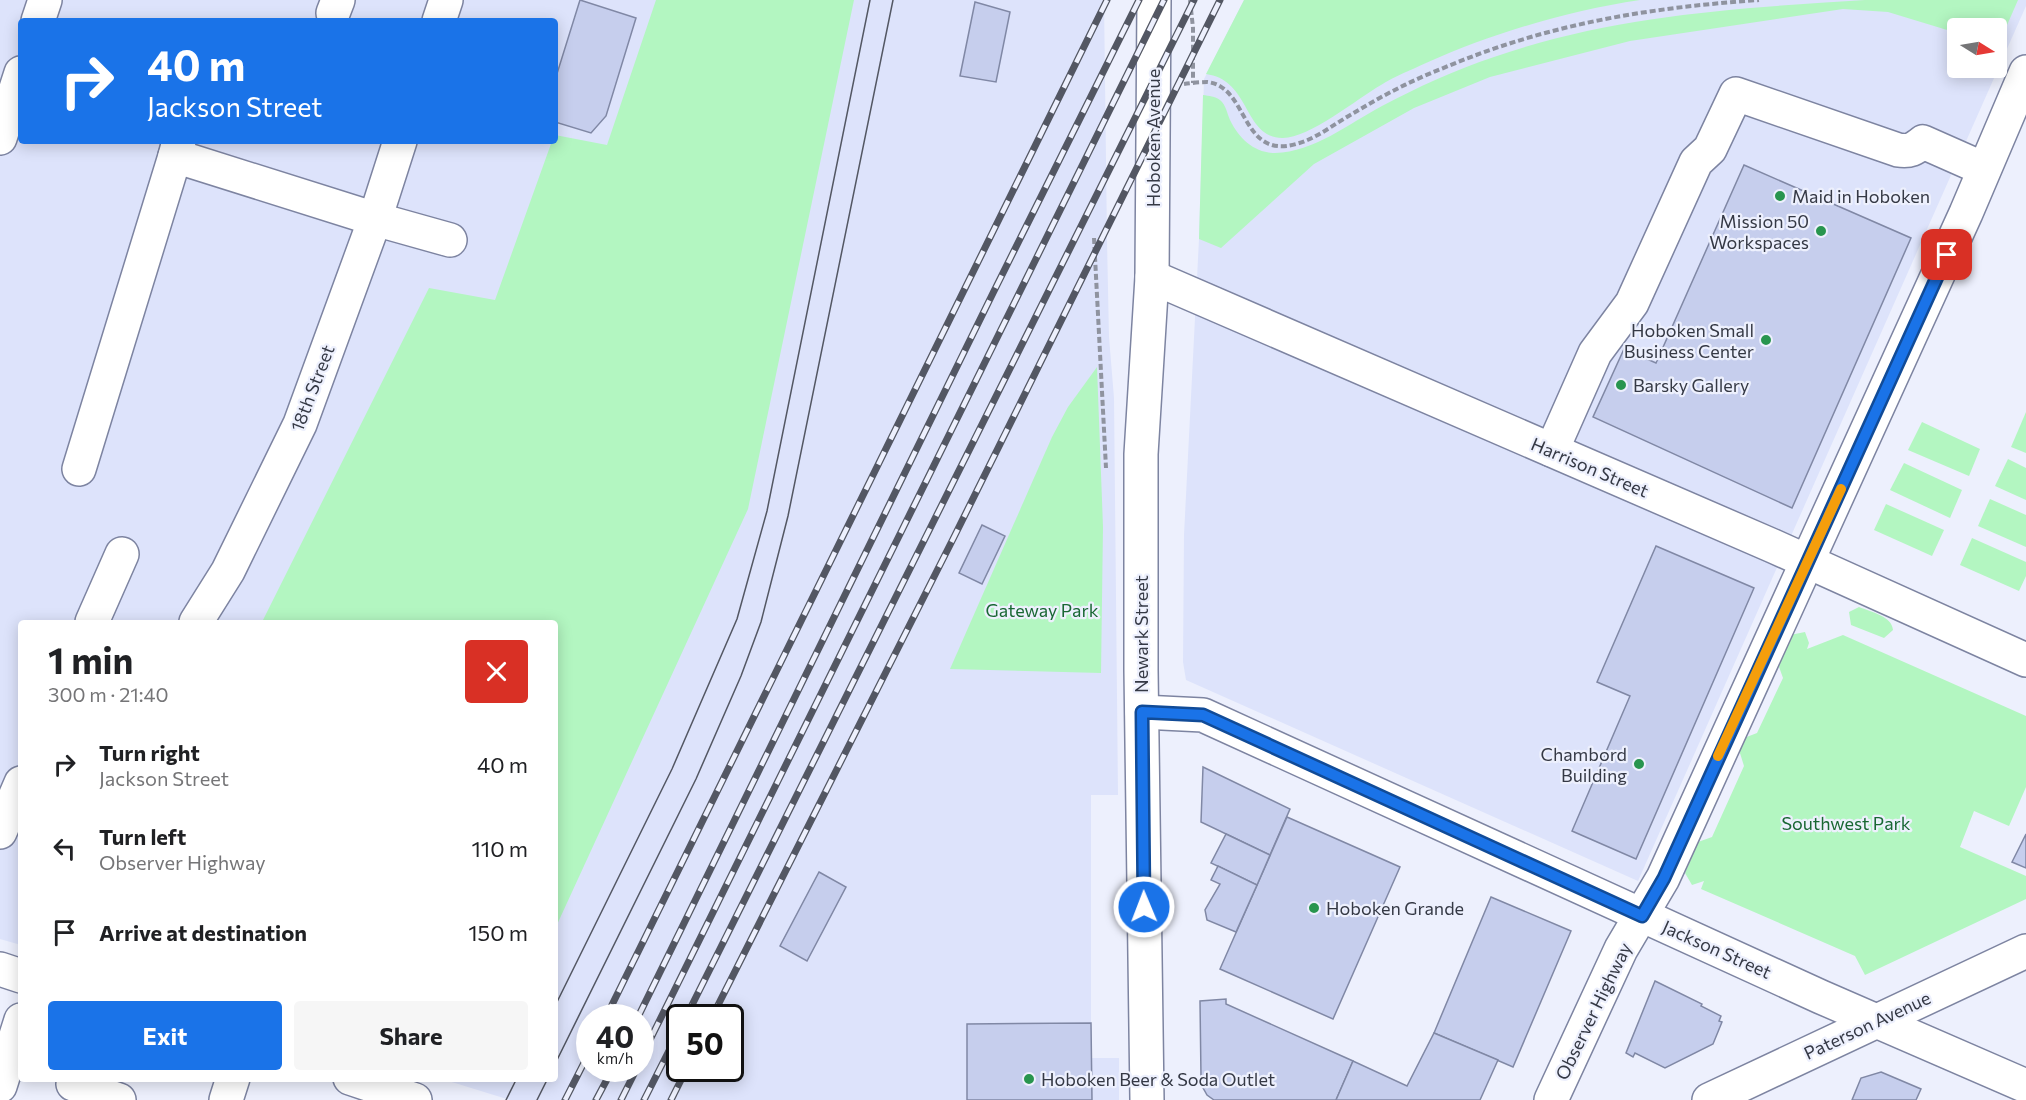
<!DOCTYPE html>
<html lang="en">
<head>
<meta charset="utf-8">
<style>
  body { margin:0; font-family:Commissioner,sans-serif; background:#f6f6f6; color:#202124; height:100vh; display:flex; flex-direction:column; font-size:22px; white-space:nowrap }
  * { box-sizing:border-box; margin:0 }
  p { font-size:20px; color:#757577 }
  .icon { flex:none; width:33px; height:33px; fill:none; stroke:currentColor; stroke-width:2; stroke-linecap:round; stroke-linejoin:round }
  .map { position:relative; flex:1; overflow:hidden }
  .details { position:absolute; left:18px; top:620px; width:540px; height:462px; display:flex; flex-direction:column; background:#fff; border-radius:6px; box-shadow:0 3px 15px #0003 }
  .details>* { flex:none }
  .banner { position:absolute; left:18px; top:18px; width:540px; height:126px; border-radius:6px; box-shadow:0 3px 15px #0003; background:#1a73e8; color:#fff; overflow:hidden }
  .needle { width:39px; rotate:101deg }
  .controls { position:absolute; left:1947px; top:18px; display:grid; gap:12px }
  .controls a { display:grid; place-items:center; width:60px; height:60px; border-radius:6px; background:#fff; box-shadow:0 3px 15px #0003; font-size:30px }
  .speed { position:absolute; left:576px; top:1004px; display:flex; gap:12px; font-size:30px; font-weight:700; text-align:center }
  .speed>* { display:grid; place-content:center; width:78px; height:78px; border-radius:50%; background:#fff; box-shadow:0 3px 15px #0003; line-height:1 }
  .speed small { font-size:15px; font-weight:400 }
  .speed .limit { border:3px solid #111; border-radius:9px; background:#fff; color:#111 }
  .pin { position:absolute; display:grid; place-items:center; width:51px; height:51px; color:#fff; margin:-26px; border-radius:12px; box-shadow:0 3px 9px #0006 }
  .me { position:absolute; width:66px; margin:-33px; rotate:359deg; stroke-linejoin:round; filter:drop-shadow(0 0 4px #0008) }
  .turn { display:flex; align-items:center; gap:21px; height:126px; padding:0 30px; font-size:27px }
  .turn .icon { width:78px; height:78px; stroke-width:2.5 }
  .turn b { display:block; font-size:42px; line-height:51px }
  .round { display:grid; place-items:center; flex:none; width:63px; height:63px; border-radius:6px; background:#f6f6f6 }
  .overview { display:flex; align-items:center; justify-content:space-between; height:102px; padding:0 30px }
  h1 { font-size:36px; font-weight:700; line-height:45px }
  .cta { display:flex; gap:12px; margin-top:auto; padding:12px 30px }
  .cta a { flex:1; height:69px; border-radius:6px; background:#1a73e8; color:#fff; font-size:24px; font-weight:700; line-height:69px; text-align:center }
  .cta a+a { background:#f6f6f6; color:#202124 }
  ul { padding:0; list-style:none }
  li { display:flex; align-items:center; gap:18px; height:84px; padding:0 30px }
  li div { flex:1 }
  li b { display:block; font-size:22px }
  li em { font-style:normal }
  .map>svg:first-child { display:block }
</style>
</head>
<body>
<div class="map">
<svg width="2026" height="1100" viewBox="0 0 2026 1100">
  <rect width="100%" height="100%" fill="#edf0fd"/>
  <g fill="#dde3fb" fill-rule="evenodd">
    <path d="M0 0H1104L1107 240 1109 337 1114 398 1118 795H1091V1058H1119V1100H510L442 1079 555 1078V622H21V945L0 939ZM21 21H555V141H21ZM590 1017H640V1068H590ZM680 1017H730V1068H680Z"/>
    <path d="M1244 0H2026V6L1638 881 1186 680 1183 662 1184 535 1199 239 1204 79ZM1958 28H1996V68H1958Z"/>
  </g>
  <g fill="#b3f6c1">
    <polygon points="656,0 854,0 748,509 555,929 555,622 262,622 429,288 495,300 552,141 555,141 555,135 607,145"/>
    <path d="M1244 0H1640C1567 11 1493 33 1426 63 1411 70 1395 76 1381 85 1357 99 1308 139 1282 138 1243 137 1251 80 1206 74Z"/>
    <path d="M1865 0H2018L1997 48 1996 28H1958L1957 33 1888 12 1843 9 1630 41 1490 77 1414 108 1314 164 1221 248 1199 239 1203 95C1209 96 1215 96 1220 100 1226 105 1227 113 1230 120 1239 139 1255 153 1275 153 1314 152 1348 124 1382 106 1418 87 1455 70 1494 57 1614 15 1739 8 1865 0Z"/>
    <polygon points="1097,367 1103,527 1101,673 950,669 1052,437 1068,407"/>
    <polygon points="2026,412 2026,453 2011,447"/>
    <polygon points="1922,422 1980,449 1969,476 1908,450"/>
    <polygon points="2008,459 2026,468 2026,500 1995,486"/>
    <polygon points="1904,463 1962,490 1950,518 1890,490"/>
    <polygon points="1990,499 2026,515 2026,547 1978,526"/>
    <polygon points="1886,504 1944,530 1932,556 1874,530"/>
    <polygon points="1972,538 2026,562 2026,576 2019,591 1960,565"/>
    <path d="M1859 607C1871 612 1892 616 1893 630L1884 638 1851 625 1849 612Z"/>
    <polygon points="1805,632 1809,643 1807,649 1843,635 2026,716 2026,787 2009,826 1974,811 1960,847 2026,876 2026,899 1865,975 1855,956 1701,889 1704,881 1692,885 1685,873 1698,842 1712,837 1744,766 1739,750 1744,738 1757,733 1783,678 1778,664 1790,635"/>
  </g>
  <g fill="#c6ceed" stroke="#8088a5" stroke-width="1.5">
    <polygon points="580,0 636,18 606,116 591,133 555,122 555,80"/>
    <polygon points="975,2 1010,12 996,82 960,76"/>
    <polygon points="1744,165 1911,238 1792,508 1593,417 1624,349 1656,363"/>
    <polygon points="982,525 1005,536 982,584 959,573"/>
    <polygon points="1656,546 1754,588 1636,859 1572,831 1630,696 1597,682"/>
    <polygon points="1203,767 1290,809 1270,855 1201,822"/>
    <polygon points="1287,817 1400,867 1333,1019 1220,969"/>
    <polygon points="1226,834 1270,855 1257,885 1211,863"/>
    <polygon points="2026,834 2026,868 2012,862"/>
    <polygon points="1218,866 1257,885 1236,932 1207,920 1205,910 1220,884 1211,880"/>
    <polygon points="819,872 846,887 807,961 780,946"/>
    <polygon points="1491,897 1571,931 1513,1067 1434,1033"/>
    <polygon points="1655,981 1702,1004 1701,1006 1721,1016 1719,1021 1722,1022 1713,1044 1665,1068 1635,1053 1633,1057 1626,1053"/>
    <polygon points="1226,999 1226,1004 1353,1061 1336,1100 1214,1100 1207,1095 1202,1086 1201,1077 1200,1001"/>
    <polygon points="1091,1023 1092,1100 967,1100 967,1024"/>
    <polygon points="1434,1033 1498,1060 1480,1100 1336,1100 1353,1061 1407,1086"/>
    <polygon points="1881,1072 1921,1089 1916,1100 1852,1100 1861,1078"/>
  </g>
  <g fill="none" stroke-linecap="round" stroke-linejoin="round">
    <g stroke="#7d84a1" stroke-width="36">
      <g id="minor">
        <polyline points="333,13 338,0"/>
        <polyline points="38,21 45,0"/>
        <polyline points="439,21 446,0"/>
        <polyline points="0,138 21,73"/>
        <polyline points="179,141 175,156 375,219 450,240"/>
        <polyline points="1152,277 1773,546 2026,660"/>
        <path d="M1552 450 1595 353 1632 303 1696 162 1710 149 1736 94 1898 150C1910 152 1914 149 1923 142L1984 169"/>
        <polyline points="79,469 175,156"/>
        <polyline points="92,622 122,554"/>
        <polyline points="196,622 228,571 300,424 375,219 400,141"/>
        <polyline points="1142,712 1203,715 1821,997 2026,1086"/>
        <polyline points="0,832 21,783"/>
        <polyline points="0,969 21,976"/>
        <polyline points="350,1078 415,1100"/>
        <polyline points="73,1084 119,1100"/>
        <polyline points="0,1086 21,1020"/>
        <polyline points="226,1100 233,1078"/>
        <polyline points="1551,1100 1621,949 1663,878 1966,213 2026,72"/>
      </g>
    </g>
    <g stroke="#7d84a1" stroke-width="36">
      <g id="major">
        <polyline points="1147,1100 1141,670 1141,454 1152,277 1154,0"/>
        <polyline points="1709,1100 2026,951"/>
      </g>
    </g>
    <g stroke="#8f939f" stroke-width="4" stroke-dasharray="6 3" stroke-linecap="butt">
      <polyline points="1190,0 1193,28 1193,83"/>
      <path d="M1184 84C1191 83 1200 82 1207 82 1249 86 1240 160 1296 144 1316 139 1334 124 1352 114 1380 97 1410 81 1441 69 1547 24 1646 8 1759 0"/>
      <polyline points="1094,238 1106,468"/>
    </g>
    <use href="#minor" stroke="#fff" stroke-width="33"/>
    <use href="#major" stroke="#fff" stroke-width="33"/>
    <g stroke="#535763" stroke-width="1.5">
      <polyline points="555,1006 672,769 737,619 767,511 870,0"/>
      <polyline points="555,1064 696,779 741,676 761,622 788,516 893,0"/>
      <polyline points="506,1100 517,1078"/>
      <polyline points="537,1100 548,1078"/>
    </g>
    <g stroke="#535763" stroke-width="7">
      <g id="rail">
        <polyline points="606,1017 1107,0"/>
        <polyline points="638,1017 994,291 1139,0"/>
        <polyline points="686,1017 1194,0"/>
        <polyline points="712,1017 953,539 1220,0"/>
        <polyline points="640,1060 1164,0"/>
        <polyline points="565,1100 590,1051"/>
        <polyline points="596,1100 613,1068"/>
        <polyline points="621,1100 637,1068"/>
        <polyline points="644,1100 680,1029"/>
        <polyline points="671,1100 687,1068"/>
      </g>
    </g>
    <use href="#rail" stroke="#edf0fd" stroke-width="4.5" stroke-dasharray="14" stroke-linecap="butt"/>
  </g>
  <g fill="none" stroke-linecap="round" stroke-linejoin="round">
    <g stroke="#114b97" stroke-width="15">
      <polyline id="route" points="1144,907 1142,712 1203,715 1642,916 1664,878 1947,255"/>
    </g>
    <use href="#route" stroke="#1a73e8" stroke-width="10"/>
    <polyline stroke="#f59e0b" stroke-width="10" points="1718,756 1841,489"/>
  </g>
  <g fill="#28954e" stroke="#edf0fd" stroke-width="2">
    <circle cx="1780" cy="196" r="6"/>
    <circle cx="1821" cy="231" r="6"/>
    <circle cx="1766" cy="340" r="6"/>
    <circle cx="1621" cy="385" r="6"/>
    <circle cx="1639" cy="764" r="6"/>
    <circle cx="1314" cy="908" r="6"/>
    <circle cx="1029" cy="1079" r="6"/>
  </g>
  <g text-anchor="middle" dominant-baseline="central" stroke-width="4.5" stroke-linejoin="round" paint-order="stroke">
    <g font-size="18" fill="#353945" stroke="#edf0fd">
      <text transform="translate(1153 138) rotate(-90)">Hoboken Avenue</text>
      <text transform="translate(312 388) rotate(-69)">18th Street</text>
      <text transform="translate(1590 467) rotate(23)">Harrison Street</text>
      <text transform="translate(1141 634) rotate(-90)">Newark Street</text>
      <text transform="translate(1717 949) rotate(24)">Jackson Street</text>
      <text transform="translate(1593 1011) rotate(-64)">Observer Highway</text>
      <text transform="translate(1867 1025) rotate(-25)">Paterson Avenue</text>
    </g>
    <g font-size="18" fill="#353945" stroke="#edf0fd" text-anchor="start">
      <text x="1792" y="196">Maid in Hoboken</text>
      <text x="1809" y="221" text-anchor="end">Mission 50<tspan x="1809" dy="21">Workspaces</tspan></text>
      <text x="1754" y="330" text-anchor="end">Hoboken Small<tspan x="1754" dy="21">Business Center</tspan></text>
      <text x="1633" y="385">Barsky Gallery</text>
      <text x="1627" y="754" text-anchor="end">Chambord<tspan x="1627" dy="21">Building</tspan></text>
      <text x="1326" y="908">Hoboken Grande</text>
      <text x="1041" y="1079">Hoboken Beer &amp; Soda Outlet</text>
    </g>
    <g font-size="18" fill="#186733" stroke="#edf0fd">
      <text x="1042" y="610">Gateway Park</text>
      <text x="1846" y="823">Southwest Park</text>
    </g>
  </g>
</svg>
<div class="controls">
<a><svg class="needle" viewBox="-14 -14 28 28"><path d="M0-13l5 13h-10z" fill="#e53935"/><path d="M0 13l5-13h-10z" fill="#757577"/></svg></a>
</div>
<div class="speed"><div>40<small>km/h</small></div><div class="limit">50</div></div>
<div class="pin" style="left:1947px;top:255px;background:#d93025"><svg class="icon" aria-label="arrive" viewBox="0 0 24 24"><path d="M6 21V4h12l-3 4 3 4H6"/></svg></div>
<svg class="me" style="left:1144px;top:907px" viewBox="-20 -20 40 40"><circle r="17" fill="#1a73e8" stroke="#fff" stroke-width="3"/><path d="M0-11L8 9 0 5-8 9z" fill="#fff"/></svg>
<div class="banner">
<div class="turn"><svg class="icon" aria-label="right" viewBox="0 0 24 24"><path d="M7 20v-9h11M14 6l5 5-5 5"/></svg><div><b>40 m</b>Jackson Street</div></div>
</div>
<section class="details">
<div class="overview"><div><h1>1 min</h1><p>300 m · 21:40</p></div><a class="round" style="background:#d93025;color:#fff"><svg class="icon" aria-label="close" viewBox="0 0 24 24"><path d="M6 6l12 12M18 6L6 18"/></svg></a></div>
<ul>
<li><svg class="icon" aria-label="right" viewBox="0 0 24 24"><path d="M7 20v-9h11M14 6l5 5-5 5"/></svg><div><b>Turn right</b><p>Jackson Street</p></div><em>40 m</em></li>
<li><svg class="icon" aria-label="left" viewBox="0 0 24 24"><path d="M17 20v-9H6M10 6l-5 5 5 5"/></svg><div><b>Turn left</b><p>Observer Highway</p></div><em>110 m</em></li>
<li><svg class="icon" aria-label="arrive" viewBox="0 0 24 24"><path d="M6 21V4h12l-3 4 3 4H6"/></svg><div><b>Arrive at destination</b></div><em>150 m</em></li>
</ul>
<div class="cta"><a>Exit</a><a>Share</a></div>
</section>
</div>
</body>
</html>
